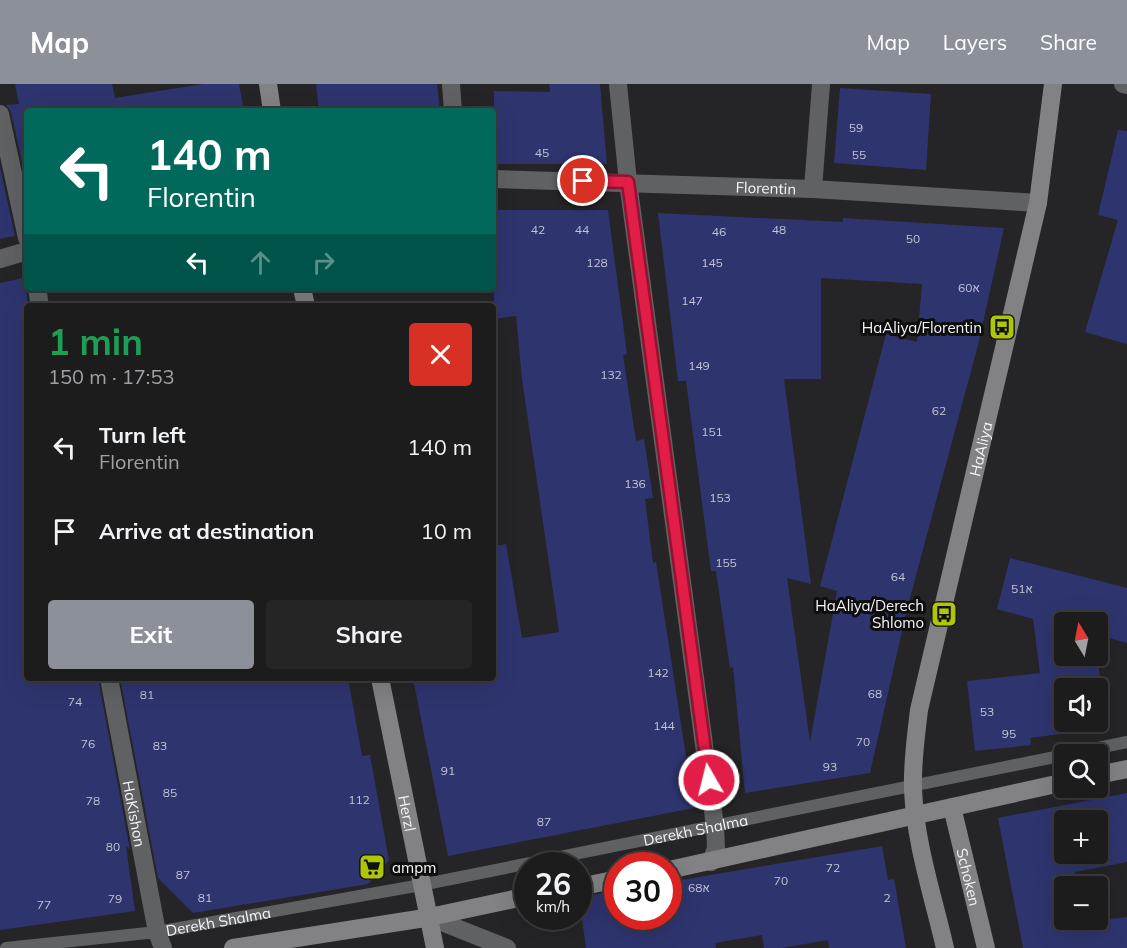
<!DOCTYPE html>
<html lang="en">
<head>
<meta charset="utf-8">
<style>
  body { margin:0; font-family:Mulish,Heebo,sans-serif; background:#252526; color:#f1f3f6; height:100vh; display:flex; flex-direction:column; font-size:22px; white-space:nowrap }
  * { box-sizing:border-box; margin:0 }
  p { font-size:20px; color:#a0a1a4 }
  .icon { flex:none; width:33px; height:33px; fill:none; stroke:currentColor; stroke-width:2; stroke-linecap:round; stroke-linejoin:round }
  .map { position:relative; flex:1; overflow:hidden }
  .drawer { position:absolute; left:24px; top:219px; width:472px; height:378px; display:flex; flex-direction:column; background:#1c1c1d; border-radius:6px; box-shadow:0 6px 24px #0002,0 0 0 2px #3a3a3b }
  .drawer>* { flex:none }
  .top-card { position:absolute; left:24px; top:24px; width:472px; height:183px; border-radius:6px; box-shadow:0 6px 24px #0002,0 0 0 2px #3a3a3b; background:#00695c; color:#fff; overflow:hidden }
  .needle { width:39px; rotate:350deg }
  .controls { position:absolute; left:1054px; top:528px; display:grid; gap:12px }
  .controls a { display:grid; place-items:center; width:54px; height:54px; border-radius:6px; background:#1c1c1d; box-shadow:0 6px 24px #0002,0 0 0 2px #3a3a3b; font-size:30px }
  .speed { position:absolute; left:514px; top:768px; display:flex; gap:12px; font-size:30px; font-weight:700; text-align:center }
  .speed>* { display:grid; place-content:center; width:78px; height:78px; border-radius:50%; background:#1c1c1d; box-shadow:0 6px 24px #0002,0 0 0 2px #3a3a3b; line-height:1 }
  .speed small { font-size:15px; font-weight:400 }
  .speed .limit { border:9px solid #d22; background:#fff; color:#111 }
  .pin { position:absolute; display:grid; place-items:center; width:51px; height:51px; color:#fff; margin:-26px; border:3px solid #fff; border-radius:50%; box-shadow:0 2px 6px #0007 }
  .me { position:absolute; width:66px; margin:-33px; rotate:352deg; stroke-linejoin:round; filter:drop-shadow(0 0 4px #0008) }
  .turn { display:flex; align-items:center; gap:21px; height:126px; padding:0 24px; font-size:27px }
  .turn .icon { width:78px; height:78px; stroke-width:2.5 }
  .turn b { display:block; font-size:42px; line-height:51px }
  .lanes { display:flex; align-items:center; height:57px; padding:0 24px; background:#0003; justify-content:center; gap:30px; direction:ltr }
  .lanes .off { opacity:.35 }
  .round { display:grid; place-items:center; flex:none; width:63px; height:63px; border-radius:6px; background:#252526 }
  .overview { display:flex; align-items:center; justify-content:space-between; height:102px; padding:0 24px }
  h1 { font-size:36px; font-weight:700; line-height:45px; color:#1e9e55 }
  .action { display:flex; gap:12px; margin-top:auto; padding:12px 24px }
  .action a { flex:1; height:69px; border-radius:6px; background:#8c9099; color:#fff; font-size:24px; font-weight:700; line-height:69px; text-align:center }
  .action a+a { background:#252526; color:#f1f3f6 }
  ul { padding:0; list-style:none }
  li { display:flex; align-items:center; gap:18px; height:84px; padding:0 24px }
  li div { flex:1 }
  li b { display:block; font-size:22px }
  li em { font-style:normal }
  header { display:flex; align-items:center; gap:36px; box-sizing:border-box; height:84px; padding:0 30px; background:#8c9099; color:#fff }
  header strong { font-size:28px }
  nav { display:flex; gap:33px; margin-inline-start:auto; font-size:21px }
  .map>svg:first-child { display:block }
</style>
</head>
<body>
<header>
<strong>Map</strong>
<nav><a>Map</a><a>Layers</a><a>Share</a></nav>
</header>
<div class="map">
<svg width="1127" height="864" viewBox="0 0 1127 864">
  <rect width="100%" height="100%" fill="#252527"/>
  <g fill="#2e346e" fill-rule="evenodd">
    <polygon points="15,0 112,0 115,14 203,0 239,0 244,27 27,27 27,101 11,28 6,21 19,20"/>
    <polygon points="316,0 437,0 440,27 319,27"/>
    <polygon points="549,0 600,0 607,80 494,80 494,7 550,8"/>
    <polygon points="840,4 931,10 926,86 834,79"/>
    <polygon points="1118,46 1127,47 1127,260 1085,248 1118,136 1098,131"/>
    <polygon points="0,83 15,152 0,155"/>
    <polygon points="494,126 608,126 627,270 623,271 636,357 644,355 653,414 645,415 653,479 656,478 694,724 448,772 413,594 494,594 494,462 506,460 522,554 559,548 522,295 516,232 494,235"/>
    <path d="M658 129 843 138V134L1004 144 978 261 907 525 870 689 745 709 733 583 730 584 716 487H711L686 297H678ZM821 194 922 200 917 258 886 250 820 502 837 507 810 658 787 494 811 500 784 295H821Z"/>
    <polygon points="23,194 27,212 27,594 98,594 130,766 126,762 135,827 0,846 0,199"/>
    <path d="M1010 474 1127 504V559L1098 551V538H1065V572H1097L1107 644 1030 654 1031 661 975 667 967 597 1040 589 1033 535 997 525ZM1065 604H1098V638H1065Z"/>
    <polygon points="120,594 348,594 362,672 370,671 389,776 368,800 193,829 158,794"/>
    <path d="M1127 709V778L1075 788 1078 802H1065V836H1084L1085 838 1127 833V864H1023L998 734ZM1065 736H1098V770H1065Z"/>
    <polygon points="882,762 888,796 894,795 906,864 829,864 828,856 782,864 764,864 762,851 715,859 716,864 586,864 579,814 618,806 618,832 669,832 669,798"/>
  </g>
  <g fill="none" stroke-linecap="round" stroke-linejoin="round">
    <g stroke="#606162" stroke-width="12">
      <polyline points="1069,670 1127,658"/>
      <path id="s1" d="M6 864 157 848 421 801 1065 671"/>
    </g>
    <g stroke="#606162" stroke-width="18">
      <polyline points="451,0 453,27"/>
      <polyline points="618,0 628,98 715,742 716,764 711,778"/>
      <polyline points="1123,0 1127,1"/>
      <polyline points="0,30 27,154"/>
      <path id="s2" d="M494 95 813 105 1038 119"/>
      <polyline points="813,105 821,0"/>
      <polyline points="0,175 27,167"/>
      <polyline points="37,204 40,222"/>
      <path id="s3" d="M109 594 157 848 163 864"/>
      <polyline points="429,833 507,864"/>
    </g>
    <g stroke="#828284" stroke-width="18">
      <polyline points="268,0 272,27"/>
      <polyline points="302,204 306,222"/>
      <path id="s4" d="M380 594 435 864"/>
      <polyline points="1098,691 1127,685"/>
      <path id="s5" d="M952 723 986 864"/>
      <polyline points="669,786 1065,698"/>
      <polyline points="579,803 618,795"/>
      <polyline points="233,864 425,834 528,812"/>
      <path id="s6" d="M945 864C933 812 915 758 913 705 912 679 916 652 919 626L1038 119 1053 0"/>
    </g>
  </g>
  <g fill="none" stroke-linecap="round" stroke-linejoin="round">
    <g stroke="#92132f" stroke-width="15">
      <polyline id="route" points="583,97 628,98 709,696"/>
    </g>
    <use href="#route" stroke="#e11d48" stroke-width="10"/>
  </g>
  <defs>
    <g id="bus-square" transform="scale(1.35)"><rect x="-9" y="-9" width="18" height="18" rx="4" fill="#afc507" stroke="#0e0e0f"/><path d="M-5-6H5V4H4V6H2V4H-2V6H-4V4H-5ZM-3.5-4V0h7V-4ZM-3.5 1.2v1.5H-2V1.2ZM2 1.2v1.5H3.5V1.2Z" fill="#111"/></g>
    <g id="supermarket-square" transform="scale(1.35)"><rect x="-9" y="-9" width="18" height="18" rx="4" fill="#afc507" stroke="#0e0e0f"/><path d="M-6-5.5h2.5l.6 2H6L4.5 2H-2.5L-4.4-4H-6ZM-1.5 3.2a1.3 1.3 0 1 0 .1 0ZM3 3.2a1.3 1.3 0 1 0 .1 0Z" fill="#111"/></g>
  </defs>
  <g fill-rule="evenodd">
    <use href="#bus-square" x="1002" y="243"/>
    <use href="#bus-square" x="944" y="530"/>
    <use href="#supermarket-square" x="372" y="783"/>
  </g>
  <g text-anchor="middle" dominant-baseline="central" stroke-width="6" stroke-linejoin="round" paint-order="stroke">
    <g font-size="12" fill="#c2c5d4">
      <text x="856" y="43">59</text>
      <text x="542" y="68">45</text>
      <text x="859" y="70">55</text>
      <text x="538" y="145">42</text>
      <text x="582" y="145">44</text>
      <text x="779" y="145">48</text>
      <text x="719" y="147">46</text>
      <text x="913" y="154">50</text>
      <text x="597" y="178">128</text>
      <text x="712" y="178">145</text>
      <text x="969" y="203">60א</text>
      <text x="692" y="216">147</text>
      <text x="699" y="281">149</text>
      <text x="611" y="290">132</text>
      <text x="939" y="326">62</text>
      <text x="712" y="347">151</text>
      <text x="635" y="399">136</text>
      <text x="720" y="413">153</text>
      <text x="726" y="478">155</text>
      <text x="898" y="492">64</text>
      <text x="1022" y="504">51א</text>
      <text x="658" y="588">142</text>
      <text x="875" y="609">68</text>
      <text x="147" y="610">81</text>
      <text x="75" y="617">74</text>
      <text x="987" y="627">53</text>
      <text x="664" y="641">144</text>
      <text x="1009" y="649">95</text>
      <text x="863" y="657">70</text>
      <text x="88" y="659">76</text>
      <text x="160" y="661">83</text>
      <text x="830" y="682">93</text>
      <text x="448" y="686">91</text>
      <text x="170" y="708">85</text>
      <text x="359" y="715">112</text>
      <text x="93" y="716">78</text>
      <text x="544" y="737">87</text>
      <text x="113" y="762">80</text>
      <text x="833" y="783">72</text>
      <text x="183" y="790">87</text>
      <text x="781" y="796">70</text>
      <text x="699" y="803">68א</text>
      <text x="205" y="813">81</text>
      <text x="887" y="813">2</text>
      <text x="115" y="814">79</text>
      <text x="44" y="820">77</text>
    </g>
    <g font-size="15" fill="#f4f5f6" stroke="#0e0e0f">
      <text stroke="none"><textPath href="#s2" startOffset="272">Florentin</textPath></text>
      <text stroke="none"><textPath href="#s6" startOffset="510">HaAliya</textPath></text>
      <text stroke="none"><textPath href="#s4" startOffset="138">Herzl</textPath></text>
      <text stroke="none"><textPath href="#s3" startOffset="138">HaKishon</textPath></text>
      <text stroke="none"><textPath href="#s1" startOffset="700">Derekh Shalma</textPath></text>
      <text stroke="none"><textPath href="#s5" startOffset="72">Schoken</textPath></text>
      <text stroke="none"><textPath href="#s1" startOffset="214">Derekh Shalma</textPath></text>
    </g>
    <g font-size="15" fill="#f4f5f6" stroke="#0e0e0f" text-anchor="end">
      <text x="982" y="243">HaAliya/Florentin</text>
      <text x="924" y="521">HaAliya/Derech<tspan x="924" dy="17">Shlomo</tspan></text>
      <text x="392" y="783" text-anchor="start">ampm</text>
    </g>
  </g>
</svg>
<div class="controls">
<a><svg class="needle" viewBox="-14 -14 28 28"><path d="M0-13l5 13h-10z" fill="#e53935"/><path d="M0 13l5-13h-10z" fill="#a0a1a4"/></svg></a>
<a><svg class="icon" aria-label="sound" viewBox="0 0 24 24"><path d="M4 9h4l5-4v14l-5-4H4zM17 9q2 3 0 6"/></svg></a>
<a><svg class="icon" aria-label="search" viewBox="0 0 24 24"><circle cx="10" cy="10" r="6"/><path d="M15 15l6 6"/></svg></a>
<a>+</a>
<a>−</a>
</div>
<div class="speed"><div>26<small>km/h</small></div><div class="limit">30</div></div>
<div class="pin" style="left:583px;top:97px;background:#d93025"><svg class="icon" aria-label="arrive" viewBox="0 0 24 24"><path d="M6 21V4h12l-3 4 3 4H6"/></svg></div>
<svg class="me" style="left:709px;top:696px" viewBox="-20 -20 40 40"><circle r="17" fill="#e11d48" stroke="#fff" stroke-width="3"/><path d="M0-11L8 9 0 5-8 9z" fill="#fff"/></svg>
<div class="top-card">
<div class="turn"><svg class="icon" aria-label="left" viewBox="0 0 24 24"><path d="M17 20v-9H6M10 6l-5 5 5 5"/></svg><div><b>140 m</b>Florentin</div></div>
<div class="lanes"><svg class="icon" aria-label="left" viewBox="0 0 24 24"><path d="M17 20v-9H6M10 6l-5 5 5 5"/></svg><svg class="icon off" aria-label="ahead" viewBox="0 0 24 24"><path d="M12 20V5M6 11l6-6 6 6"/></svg><svg class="icon off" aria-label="right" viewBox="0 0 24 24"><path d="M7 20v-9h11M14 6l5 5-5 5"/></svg></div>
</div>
<section class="drawer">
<div class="overview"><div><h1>1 min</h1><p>150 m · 17:53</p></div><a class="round" style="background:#d93025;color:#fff"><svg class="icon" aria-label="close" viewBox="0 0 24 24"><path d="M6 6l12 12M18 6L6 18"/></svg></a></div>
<ul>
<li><svg class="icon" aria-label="left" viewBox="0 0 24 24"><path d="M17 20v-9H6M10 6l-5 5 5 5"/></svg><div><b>Turn left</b><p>Florentin</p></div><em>140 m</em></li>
<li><svg class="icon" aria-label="arrive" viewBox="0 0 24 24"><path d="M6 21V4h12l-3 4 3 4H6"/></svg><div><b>Arrive at destination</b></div><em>10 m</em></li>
</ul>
<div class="action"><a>Exit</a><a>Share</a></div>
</section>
</div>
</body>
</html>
